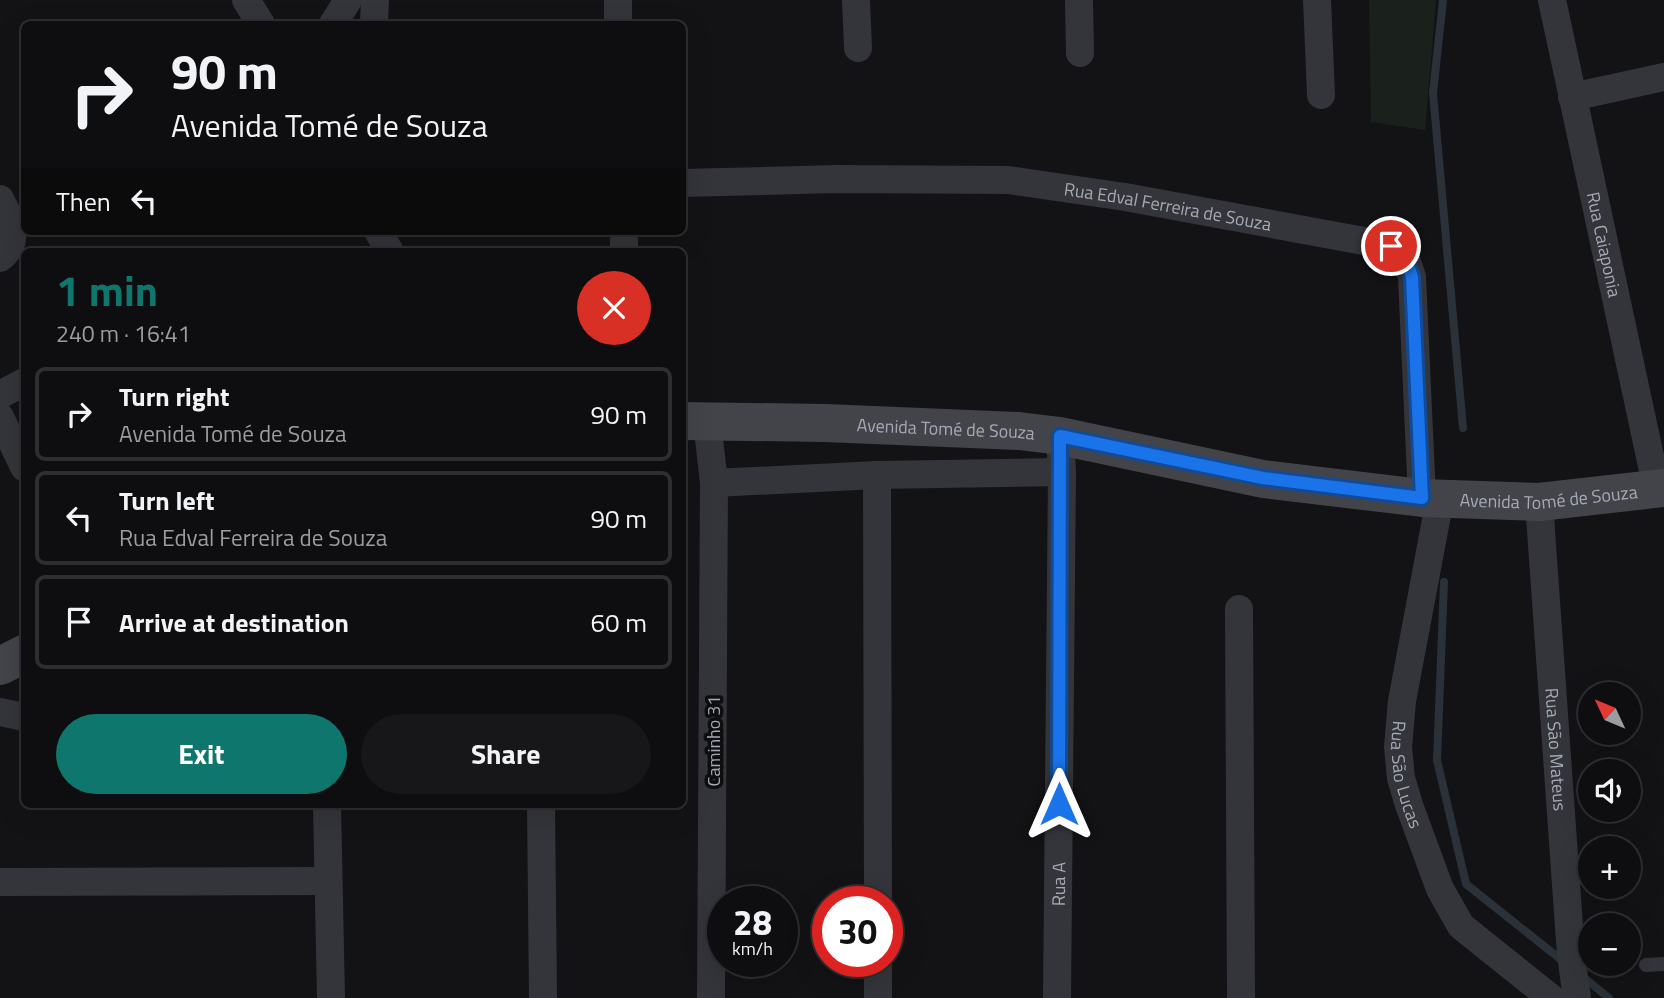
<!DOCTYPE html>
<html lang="en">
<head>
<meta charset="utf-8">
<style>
  body { margin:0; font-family:"Titillium Web",sans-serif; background:#171719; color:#f1f3f6; height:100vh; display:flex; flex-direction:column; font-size:26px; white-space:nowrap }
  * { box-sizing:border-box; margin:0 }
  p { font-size:23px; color:#9b9c9f }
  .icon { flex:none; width:38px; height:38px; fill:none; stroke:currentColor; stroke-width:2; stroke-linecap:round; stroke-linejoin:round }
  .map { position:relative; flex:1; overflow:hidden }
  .details { position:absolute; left:21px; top:248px; width:665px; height:560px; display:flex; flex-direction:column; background:#0e0e10; border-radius:10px; box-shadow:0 7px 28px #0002,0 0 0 2px #2e2e30 }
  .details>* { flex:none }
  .guide { position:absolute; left:21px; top:21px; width:665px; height:214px; border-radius:10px; box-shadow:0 7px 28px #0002,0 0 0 2px #2e2e30; background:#0e0e10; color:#f1f3f6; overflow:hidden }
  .needle { width:46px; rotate:314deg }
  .controls { position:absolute; left:1578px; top:682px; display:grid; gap:14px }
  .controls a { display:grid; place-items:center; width:63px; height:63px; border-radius:50%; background:#0e0e10; box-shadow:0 7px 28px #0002,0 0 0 2px #2e2e30; font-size:35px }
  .speed { position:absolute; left:707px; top:886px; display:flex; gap:14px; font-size:35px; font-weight:700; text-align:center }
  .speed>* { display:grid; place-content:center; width:91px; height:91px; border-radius:50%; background:#0e0e10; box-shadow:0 7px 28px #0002,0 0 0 2px #2e2e30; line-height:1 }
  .speed small { font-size:18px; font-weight:400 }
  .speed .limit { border:10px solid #d22; background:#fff; color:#111 }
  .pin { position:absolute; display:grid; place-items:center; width:60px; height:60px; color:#fff; margin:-30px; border:4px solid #fff; border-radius:50%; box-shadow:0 2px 7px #0007 }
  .me { position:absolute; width:77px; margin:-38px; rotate:0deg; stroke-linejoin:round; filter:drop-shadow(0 0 5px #0008) }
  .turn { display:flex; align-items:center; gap:24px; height:147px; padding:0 35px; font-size:32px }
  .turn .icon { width:91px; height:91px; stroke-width:2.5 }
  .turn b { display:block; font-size:49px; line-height:60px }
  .then { display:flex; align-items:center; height:66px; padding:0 35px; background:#0003; gap:14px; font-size:26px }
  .round { display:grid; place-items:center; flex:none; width:74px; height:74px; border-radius:37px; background:#171719 }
  .headline { display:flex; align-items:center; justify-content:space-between; height:119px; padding:0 35px }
  h1 { font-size:42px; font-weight:700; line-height:52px; color:#0f766e }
  .primary-button { display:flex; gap:14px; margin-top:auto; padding:14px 35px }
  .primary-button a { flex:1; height:80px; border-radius:42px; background:#0f766e; color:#fff; font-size:28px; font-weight:700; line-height:80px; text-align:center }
  .primary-button a+a { background:#171719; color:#f1f3f6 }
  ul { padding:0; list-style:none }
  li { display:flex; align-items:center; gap:21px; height:94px; margin:0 14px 10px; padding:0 21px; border:4px solid #2e2e30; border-radius:10px }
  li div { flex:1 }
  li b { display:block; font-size:26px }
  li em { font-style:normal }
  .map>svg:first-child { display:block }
</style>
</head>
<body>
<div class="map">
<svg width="1664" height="998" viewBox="0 0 1664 998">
  <rect width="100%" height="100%" fill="#131315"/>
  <polygon fill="#1a201b" points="1369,0 1436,0 1425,130 1371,122"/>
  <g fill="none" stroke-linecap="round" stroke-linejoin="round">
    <g stroke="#2a3138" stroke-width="8">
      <polyline points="1443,0 1433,93 1463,428"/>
      <polyline points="1444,582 1437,760 1466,884 1564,962"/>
      <polyline points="1582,976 1609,998"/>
    </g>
    <polyline stroke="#34353a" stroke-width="14" points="1646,965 1664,964"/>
    <g stroke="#34353a" stroke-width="28">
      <polyline points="246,0 261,24"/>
      <polyline points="618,0 618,24"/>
      <polyline points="856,0 858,48"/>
      <polyline points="1079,0 1080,53"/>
      <polyline points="1317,0 1321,95"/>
      <path id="s1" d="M1552 0 1657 489"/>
      <polyline points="333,24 348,0"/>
      <polyline points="374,24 375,0"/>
      <polyline points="1572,97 1664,77"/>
      <path id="s2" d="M682 183 837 179 1008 180 1125 197 1391 246 1405 256 1412 277 1422 498"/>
      <path d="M0 199C11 219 21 242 0 258"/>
      <polyline points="378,231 390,252"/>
      <polyline points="624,231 624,252"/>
      <polyline points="0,395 24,382"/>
      <polyline points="0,417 24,467"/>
      <polyline points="707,421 714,483 711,998"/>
      <polyline points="877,475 878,901"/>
      <polyline points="714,483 877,475 1062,472"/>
      <path id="s3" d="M1440 499 1402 701 1398 747 1401 778 1409 805 1440 889 1461 926 1551 998"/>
      <path id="s4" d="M1539 502 1571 955 1577 998"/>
      <polyline points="1239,609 1241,998"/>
      <polyline points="0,712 24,717"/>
      <polyline points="327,805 331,998"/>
      <polyline points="541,805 543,998"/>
      <polyline points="0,882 327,881"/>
      <polyline points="878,961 878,998"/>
      <path id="s5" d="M1057 998 1062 472 1060 436"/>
    </g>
    <g stroke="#42444a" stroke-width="38">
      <path id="s6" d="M682 421 825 423 1019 431 1060 436 1263 479 1422 498 1539 502 1664 488"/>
      <polyline points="0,666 24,654"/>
    </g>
  </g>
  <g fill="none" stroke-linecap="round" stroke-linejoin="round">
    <g stroke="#114b97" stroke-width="18">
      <polyline id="route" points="1059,804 1060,436 1263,478 1422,498 1412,277 1405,256 1391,246"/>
    </g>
    <use href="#route" stroke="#1a73e8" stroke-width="12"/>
  </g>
  <g text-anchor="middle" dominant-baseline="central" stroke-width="7" stroke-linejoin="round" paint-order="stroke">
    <g font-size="18" fill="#a5a9b5" stroke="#0e0e10">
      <text stroke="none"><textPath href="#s2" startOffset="488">Rua Edval Ferreira de Souza</textPath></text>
      <text stroke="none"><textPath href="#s1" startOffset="250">Rua Caiaponia</textPath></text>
      <text stroke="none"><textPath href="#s6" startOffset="264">Avenida Tomé de Souza</textPath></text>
      <text stroke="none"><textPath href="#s6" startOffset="873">Avenida Tomé de Souza</textPath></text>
      <text transform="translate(713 741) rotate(-90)">Caminho 31</text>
      <text stroke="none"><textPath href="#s4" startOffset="248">Rua São Mateus</textPath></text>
      <text stroke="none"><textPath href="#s3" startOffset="280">Rua São Lucas</textPath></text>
      <text stroke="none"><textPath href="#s5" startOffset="114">Rua A</textPath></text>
    </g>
  </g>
</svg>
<div class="controls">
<a><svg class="needle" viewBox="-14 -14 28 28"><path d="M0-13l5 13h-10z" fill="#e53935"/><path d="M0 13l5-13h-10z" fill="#9b9c9f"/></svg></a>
<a><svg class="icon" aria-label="sound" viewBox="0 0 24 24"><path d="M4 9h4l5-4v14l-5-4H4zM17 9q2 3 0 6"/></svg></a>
<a>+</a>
<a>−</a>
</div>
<div class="speed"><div>28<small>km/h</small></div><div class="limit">30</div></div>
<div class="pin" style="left:1391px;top:246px;background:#d93025"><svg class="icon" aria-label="arrive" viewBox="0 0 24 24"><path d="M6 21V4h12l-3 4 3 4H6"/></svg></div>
<svg class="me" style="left:1059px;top:804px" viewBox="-20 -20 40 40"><path d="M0-17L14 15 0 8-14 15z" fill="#1a73e8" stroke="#fff" stroke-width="4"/></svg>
<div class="guide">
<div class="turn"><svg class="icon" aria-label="right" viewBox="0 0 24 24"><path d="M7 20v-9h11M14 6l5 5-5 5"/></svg><div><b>90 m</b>Avenida Tomé de Souza</div></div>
<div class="then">Then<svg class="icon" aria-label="left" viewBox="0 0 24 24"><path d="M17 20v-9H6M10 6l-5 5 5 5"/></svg></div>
</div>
<section class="details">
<div class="headline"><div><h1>1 min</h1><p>240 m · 16:41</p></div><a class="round" style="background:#d93025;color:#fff"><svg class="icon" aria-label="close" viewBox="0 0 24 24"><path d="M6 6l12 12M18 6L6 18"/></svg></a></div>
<ul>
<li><svg class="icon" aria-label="right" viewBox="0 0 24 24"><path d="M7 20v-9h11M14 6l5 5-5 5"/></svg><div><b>Turn right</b><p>Avenida Tomé de Souza</p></div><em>90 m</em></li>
<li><svg class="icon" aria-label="left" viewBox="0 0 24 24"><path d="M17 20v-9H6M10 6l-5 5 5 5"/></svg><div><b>Turn left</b><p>Rua Edval Ferreira de Souza</p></div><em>90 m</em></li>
<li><svg class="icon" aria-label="arrive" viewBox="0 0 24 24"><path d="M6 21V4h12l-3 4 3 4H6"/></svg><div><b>Arrive at destination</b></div><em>60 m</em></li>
</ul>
<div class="primary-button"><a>Exit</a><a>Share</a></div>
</section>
</div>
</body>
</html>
